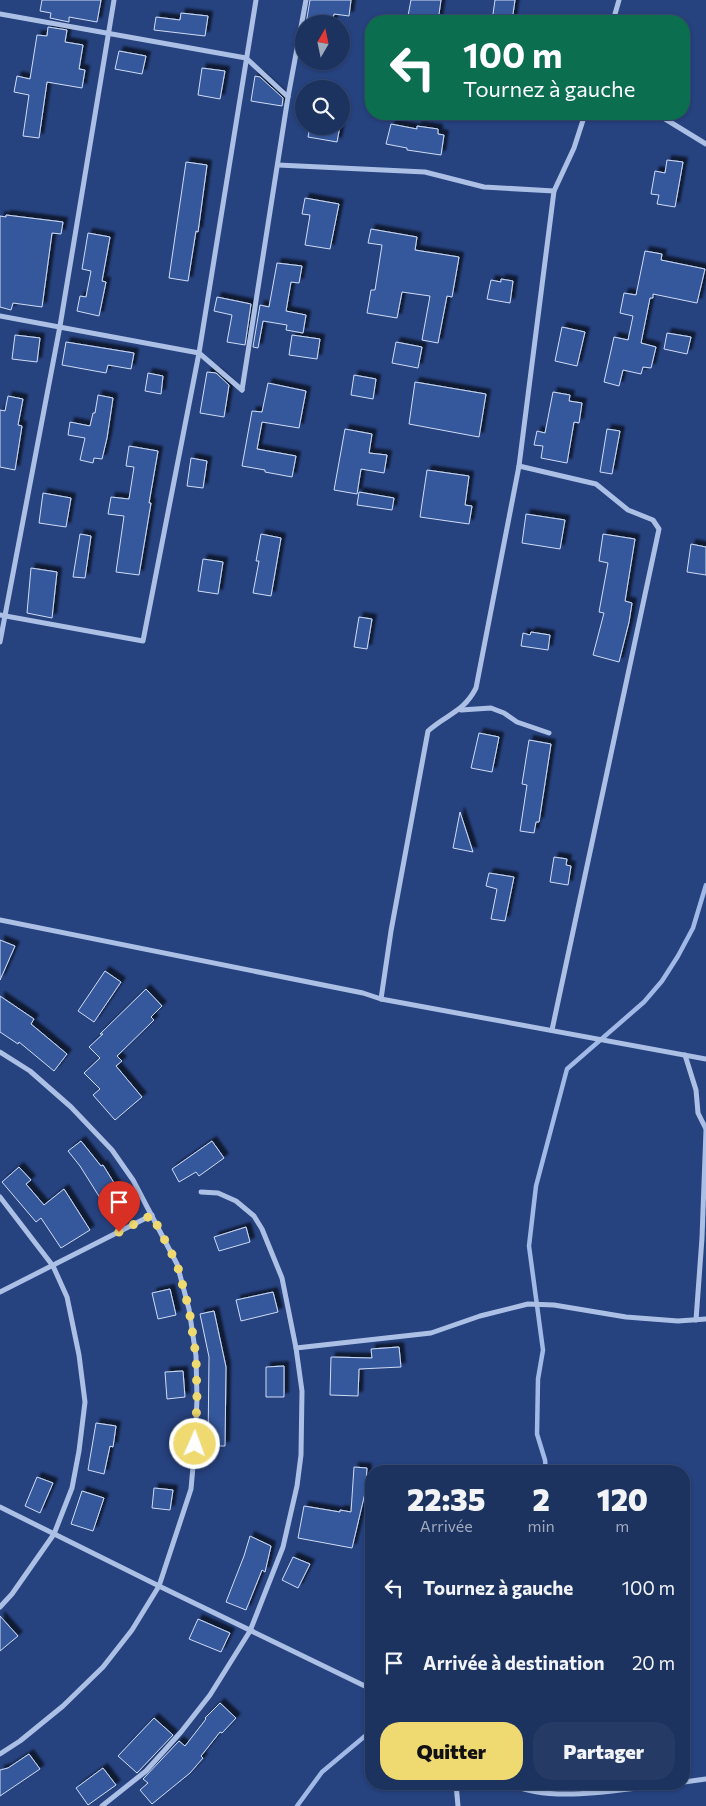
<!DOCTYPE html>
<html lang="fr">
<head>
<meta charset="utf-8">
<style>
  body { margin:0; font-family:Commissioner,sans-serif; background:#253a65; color:#f1f3f6; height:100vh; display:flex; flex-direction:column; font-size:19px; white-space:nowrap }
  * { box-sizing:border-box; margin:0 }
  p { font-size:16px; color:#a0aabd }
  .icon { flex:none; width:28px; height:28px; fill:none; stroke:currentColor; stroke-width:2; stroke-linecap:round; stroke-linejoin:round }
  .map { position:relative; flex:1; overflow:hidden }
  .sheet { position:absolute; left:365px; top:1465px; width:325px; height:325px; display:flex; flex-direction:column; background:#1c325f; border-radius:20px; box-shadow:0 1px 4px #0004,0 0 0 1px #3a4d74 }
  .sheet>* { flex:none }
  .top-card { position:absolute; left:365px; top:15px; width:325px; height:105px; border-radius:20px; box-shadow:0 1px 4px #0004,0 0 0 1px #3a4d74; background:#0b6e4f; color:#fff; overflow:hidden }
  .needle { width:32px; rotate:9deg }
  .fabs { position:absolute; left:295px; top:15px; display:grid; gap:10px }
  .fabs a { display:grid; place-items:center; width:55px; height:55px; border-radius:50%; background:#1c325f; box-shadow:0 1px 4px #0004,0 0 0 1px #3a4d74; font-size:25px }
  .pin { position:absolute; display:grid; place-items:center; width:42px; height:42px; color:#fff; margin:-51px -21px; border-radius:50% 50% 50% 0; rotate:-45deg; box-shadow:0 0 5px #0007 }
  .pin .icon { rotate:45deg }
  .me { position:absolute; width:55px; margin:-28px; rotate:2deg; stroke-linejoin:round; filter:drop-shadow(0 0 4px #0008) }
  .turn { display:flex; align-items:center; gap:18px; height:105px; padding:0 15px; font-size:22px }
  .turn .icon { width:65px; height:65px; stroke-width:2.5 }
  .turn b { display:block; font-size:35px; line-height:42px }
  .eta { display:flex; justify-content:space-evenly; align-items:center; height:85px; text-align:center }
  .eta b { font-size:30px; font-weight:800; line-height:35px }
  .button { display:flex; gap:10px; margin-top:auto; padding:10px 15px }
  .button a { flex:1; height:58px; border-radius:20px; background:#efd971; color:#111; font-size:20px; font-weight:800; line-height:58px; text-align:center }
  .button a+a { background:#253a65; color:#f1f3f6 }
  ul { padding:0; list-style:none }
  li { display:flex; align-items:center; gap:15px; height:75px; padding:0 15px }
  li div { flex:1 }
  li b { display:block; font-size:19px }
  li em { font-style:normal }
  .map>svg:first-child { display:block }
</style>
</head>
<body>
<div class="map">
<svg width="706" height="1806" viewBox="0 0 706 1806">
  <defs>
    <filter id="shadow"><feDropShadow dx="4.5" dy="-4.5" stdDeviation="1" flood-color="#0009"/></filter>
  </defs>
  <rect width="100%" height="100%" fill="#26427f"/>
  <g fill="none" stroke-linecap="round" stroke-linejoin="round">
    <g stroke="#a1b9e6" stroke-width="4.5">
      <polyline points="546,1471 545,1460 537,1434 538,1379 543,1350 529,1246 536,1186 567,1069 644,1002 662,981 678,956 693,928 706,885"/>
      <polyline points="297,1806 322,1772 371,1731"/>
    </g>
  </g>
  <g fill="#36589c" stroke="#cfdcf5" filter="url(#shadow)">
    <polygon points="42,0 101,0 97,22 69,17 69,22 50,18 51,13 40,11"/>
    <polygon points="310,0 351,0 349,16 334,14 332,24 306,24"/>
    <polygon points="411,0 441,0 438,21 407,21"/>
    <polygon points="495,0 515,0 512,21 492,21"/>
    <polygon points="181,13 208,16 205,36 154,30 156,17 180,20"/>
    <polygon points="48,27 67,30 65,42 83,45 79,69 85,70 82,88 47,82 39,138 23,136 29,95 14,92 17,76 30,79 37,35 47,36"/>
    <polygon points="119,51 146,56 142,74 115,69"/>
    <polygon points="202,68 225,71 220,99 198,95"/>
    <polygon points="255,76 260,77 283,98 282,106 251,101"/>
    <polygon points="391,124 417,129 417,126 438,129 438,134 444,135 441,155 407,150 407,148 386,144"/>
    <polygon points="310,126 340,126 337,142 308,137"/>
    <polygon points="667,160 683,162 675,207 657,204 659,195 651,194 655,171 665,173"/>
    <polygon points="186,162 207,165 198,232 196,231 188,281 169,278"/>
    <polygon points="305,198 339,204 330,249 305,245 310,215 302,214"/>
    <polygon points="6,215 63,222 61,234 52,233 42,307 13,303 11,310 0,307 0,216 6,217"/>
    <polygon points="371,229 417,237 415,250 459,257 452,297 447,296 438,343 422,340 430,296 402,292 397,318 367,313 371,290 375,290 382,245 368,243"/>
    <polygon points="88,233 110,237 102,281 106,282 99,316 77,311 80,296 86,297 91,271 82,269"/>
    <polygon points="645,251 662,254 661,260 705,269 697,303 653,294 653,298 650,298 641,343 656,347 651,368 643,367 641,374 623,370 619,386 604,382 614,337 628,340 633,316 620,313 624,293 636,295"/>
    <polygon points="277,263 302,266 299,283 291,282 286,311 306,315 303,333 286,330 287,325 263,321 258,348 253,347 260,305 269,307"/>
    <polygon points="501,279 513,281 510,303 487,299 491,280 501,282"/>
    <polygon points="217,297 251,304 245,345 227,342 232,315 214,311"/>
    <polygon points="562,327 585,332 577,366 555,361"/>
    <polygon points="667,333 691,337 687,354 664,349"/>
    <polygon points="15,335 40,338 37,362 12,359"/>
    <polygon points="292,335 320,339 317,359 289,355"/>
    <polygon points="66,342 134,353 131,369 108,365 106,373 62,365"/>
    <polygon points="396,342 422,347 418,368 392,363"/>
    <polygon points="207,372 216,373 229,385 224,417 200,413"/>
    <polygon points="148,373 163,376 161,394 145,391"/>
    <polygon points="354,375 376,379 373,399 351,395"/>
    <polygon points="415,382 486,394 479,437 409,424"/>
    <polygon points="268,383 306,391 299,428 262,422 257,449 296,456 292,477 265,472 265,470 242,466 252,411 262,412"/>
    <polygon points="553,392 570,395 569,401 582,403 579,423 574,422 567,463 541,458 543,446 534,445 537,431 545,433"/>
    <polygon points="98,395 113,398 107,438 102,459 94,458 93,463 80,460 85,438 68,435 70,422 90,426 93,413 95,413"/>
    <polygon points="8,396 23,399 18,425 22,426 15,470 0,467 0,410 5,411"/>
    <polygon points="345,429 372,434 369,453 387,455 384,473 361,469 357,494 334,490"/>
    <polygon points="607,429 620,431 612,474 600,472"/>
    <polygon points="129,446 158,451 149,503 151,503 139,575 116,572 124,516 108,514 111,497 129,499 134,467 126,466"/>
    <polygon points="191,458 207,461 203,488 187,486"/>
    <polygon points="427,470 469,476 465,505 472,506 469,524 420,517"/>
    <polygon points="359,492 394,498 392,510 357,505"/>
    <polygon points="43,493 71,498 66,527 39,523"/>
    <polygon points="526,514 565,520 560,549 522,543"/>
    <polygon points="80,534 91,536 85,578 73,577"/>
    <polygon points="261,534 281,538 271,596 253,593 259,561 256,561"/>
    <polygon points="603,534 635,539 625,601 632,603 629,622 619,662 593,655 604,613 599,612 608,563 599,561"/>
    <polygon points="691,544 706,547 706,575 687,572"/>
    <polygon points="203,559 223,562 218,594 198,591"/>
    <polygon points="31,568 57,572 52,618 27,613"/>
    <polygon points="359,617 372,619 367,649 354,647"/>
    <polygon points="531,632 550,635 548,650 521,646 523,633 530,635"/>
    <polygon points="479,733 499,737 492,772 471,768"/>
    <polygon points="529,740 551,744 539,822 536,822 534,833 520,831 527,785 522,784"/>
    <polygon points="460,812 473,852 453,848"/>
    <polygon points="554,857 567,859 566,865 571,866 568,885 550,882"/>
    <polygon points="489,873 514,877 505,921 491,919 497,889 486,886"/>
    <polygon points="0,940 15,946 0,980"/>
    <polygon points="105,971 121,982 94,1022 78,1011"/>
    <polygon points="146,989 162,1006 151,1017 154,1020 117,1056 122,1061 116,1066 142,1097 115,1120 93,1095 100,1089 84,1073 100,1058 89,1047 103,1034 100,1034"/>
    <polygon points="0,996 34,1019 31,1024 67,1054 54,1071 19,1042 18,1044 0,1032"/>
    <polygon points="81,1141 101,1166 103,1165 129,1207 112,1217 80,1166 68,1151"/>
    <polygon points="212,1141 224,1158 199,1176 196,1172 179,1182 172,1169"/>
    <polygon points="19,1167 31,1180 26,1184 44,1205 64,1189 90,1230 61,1248 41,1218 36,1222 2,1182"/>
    <polygon points="246,1227 250,1242 219,1251 214,1237"/>
    <polygon points="170,1289 176,1315 158,1319 152,1293"/>
    <polygon points="273,1292 278,1312 241,1321 236,1300"/>
    <polygon points="214,1311 226,1367 225,1446 208,1446 209,1357 200,1314"/>
    <polygon points="399,1347 401,1367 359,1369 358,1396 330,1395 331,1357 372,1358 371,1349"/>
    <polygon points="284,1366 284,1397 266,1397 266,1367"/>
    <polygon points="183,1371 185,1397 167,1399 165,1372"/>
    <polygon points="96,1423 116,1426 113,1447 110,1446 104,1474 88,1470"/>
    <polygon points="354,1467 367,1468 365,1493 352,1548 298,1538 304,1506 340,1512 340,1510 351,1512"/>
    <polygon points="37,1477 53,1483 40,1513 25,1506"/>
    <polygon points="154,1488 173,1490 170,1510 152,1508"/>
    <polygon points="82,1491 104,1498 93,1531 71,1524"/>
    <polygon points="250,1536 271,1546 265,1572 262,1570 246,1610 226,1602 244,1556"/>
    <polygon points="293,1557 310,1564 298,1588 282,1580"/>
    <polygon points="0,1616 18,1636 0,1651"/>
    <polygon points="198,1619 230,1633 221,1652 189,1639"/>
    <polygon points="220,1703 236,1718 222,1733 220,1732 201,1756 203,1758 190,1773 152,1804 140,1790 148,1783 143,1779 179,1741 185,1746 206,1719 205,1718"/>
    <polygon points="154,1718 173,1735 137,1773 118,1756"/>
    <polygon points="29,1754 40,1769 0,1796 0,1770 8,1768"/>
    <polygon points="103,1768 116,1785 88,1805 76,1788"/>
  </g>
  <g fill="none" stroke-linecap="round" stroke-linejoin="round">
    <g stroke="#acc0e6" stroke-width="5">
      <polyline points="0,14 246,58 288,97"/>
      <polyline points="613,21 619,0"/>
      <polyline points="657,114 706,144"/>
      <polyline points="278,165 425,172 484,187 554,191"/>
      <polyline points="0,316 199,353 242,390"/>
      <polyline points="242,390 288,97 306,0"/>
      <polyline points="519,466 596,484 628,510 653,520 659,529 552,1030"/>
      <polyline points="0,615 143,641 199,353 256,0"/>
      <polyline points="0,642 60,326 114,0"/>
      <polyline points="461,710 491,708 504,713 517,722 549,733"/>
      <polyline points="0,920 363,993 381,999 706,1059"/>
      <path d="M381 999 391 931 428 731C448 713 463 713 476 688L519 466 554 191 574 148 585 114"/>
      <polyline points="0,1052 30,1071 71,1107 112,1150 133,1180 177,1264 189,1309 196,1356 197,1399 195,1444 191,1489 159,1586 132,1630 103,1667 63,1706 20,1741 0,1754"/>
      <polyline points="685,1055 696,1090 698,1113 706,1129"/>
      <polyline points="0,1197 53,1266 67,1297 79,1355 85,1402 79,1451 72,1488 54,1534 12,1594 0,1607"/>
      <polyline points="0,1292 152,1215"/>
      <polyline points="696,1320 702,1238 706,1130"/>
      <polyline points="296,1348 431,1333 480,1316 528,1304 554,1305 626,1317 678,1321 706,1319"/>
      <polyline points="0,1507 159,1586 371,1689"/>
      <polyline points="684,1782 706,1779"/>
      <polyline points="456,1784 458,1806"/>
      <path d="M511 1784C550 1804 624 1789 668 1784"/>
      <polyline points="102,1806 146,1771 181,1732 210,1695 250,1631 283,1547 297,1486 301,1455 302,1391 296,1348 282,1278 262,1229 254,1216 236,1201 218,1193 201,1192"/>
    </g>
  </g>
  <g fill="none" stroke-linecap="round" stroke-linejoin="round">
    <polyline stroke="#efd971" stroke-width="9" stroke-dasharray="0 16.2" points="119,1232 152,1215 177,1264 189,1309 196,1356 197,1399 195,1444"/>
  </g>
</svg>
<div class="fabs">
<a><svg class="needle" viewBox="-14 -14 28 28"><path d="M0-13l5 13h-10z" fill="#e53935"/><path d="M0 13l5-13h-10z" fill="#a0aabd"/></svg></a>
<a><svg class="icon" aria-label="search" viewBox="0 0 24 24"><circle cx="10" cy="10" r="6"/><path d="M15 15l6 6"/></svg></a>
</div>
<div class="pin" style="left:119px;top:1232px;background:#d93025"><svg class="icon" aria-label="arrive" viewBox="0 0 24 24"><path d="M6 21V4h12l-3 4 3 4H6"/></svg></div>
<svg class="me" style="left:195px;top:1444px" viewBox="-20 -20 40 40"><circle r="17" fill="#efd971" stroke="#fff" stroke-width="3"/><path d="M0-11L8 9 0 5-8 9z" fill="#fff"/></svg>
<div class="top-card">
<div class="turn"><svg class="icon" aria-label="left" viewBox="0 0 24 24"><path d="M17 20v-9H6M10 6l-5 5 5 5"/></svg><div><b>100 m</b>Tournez à gauche</div></div>
</div>
<section class="sheet">
<div class="eta">
<div><b>22:35</b><p>Arrivée</p></div>
<div><b>2</b><p>min</p></div>
<div><b>120</b><p>m</p></div>
</div>
<ul>
<li><svg class="icon" aria-label="left" viewBox="0 0 24 24"><path d="M17 20v-9H6M10 6l-5 5 5 5"/></svg><div><b>Tournez à gauche</b></div><em>100 m</em></li>
<li><svg class="icon" aria-label="arrive" viewBox="0 0 24 24"><path d="M6 21V4h12l-3 4 3 4H6"/></svg><div><b>Arrivée à destination</b></div><em>20 m</em></li>
</ul>
<div class="button"><a>Quitter</a><a>Partager</a></div>
</section>
</div>
</body>
</html>
